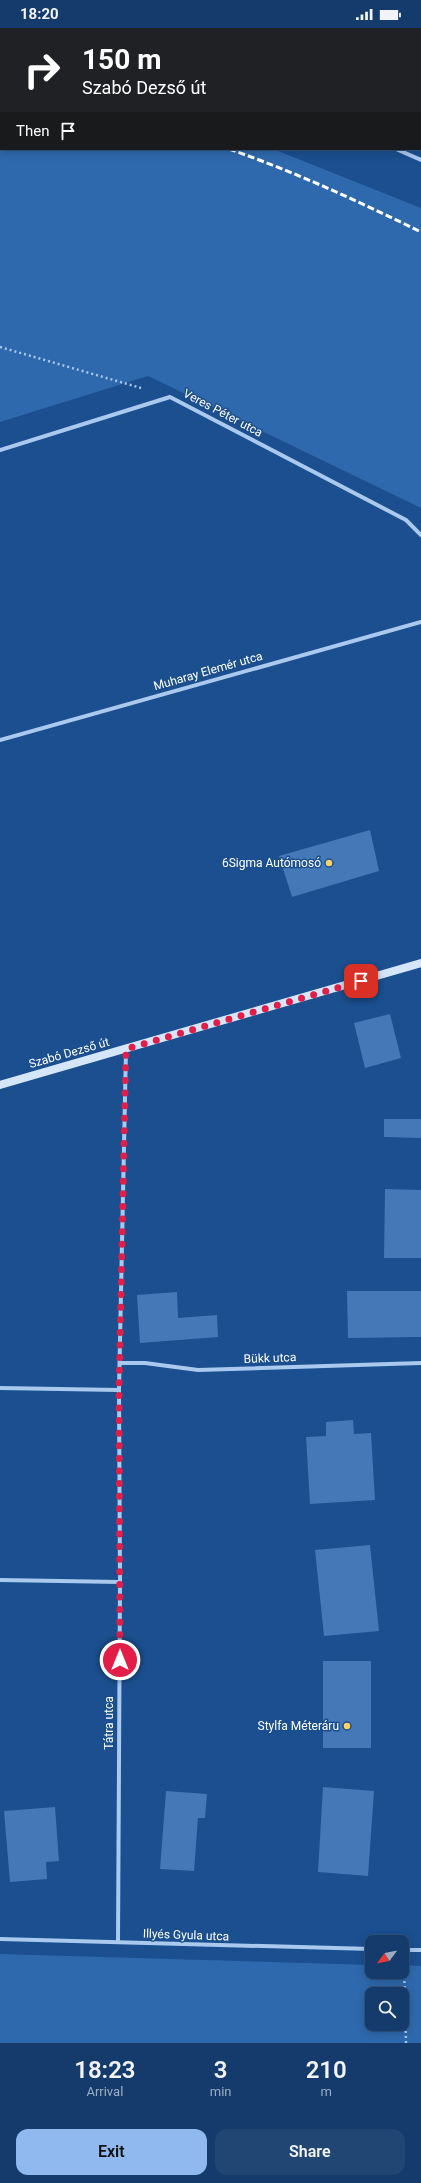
<!DOCTYPE html>
<html lang="en">
<head>
<meta charset="utf-8">
<style>
  body { margin:0; font-family:Roboto,sans-serif; background:#214673; color:#f1f3f6; height:100vh; display:flex; flex-direction:column; font-size:15px; white-space:nowrap }
  * { box-sizing:border-box; margin:0 }
  p { font-size:13px; color:#9dadc1 }
  .icon { flex:none; width:22px; height:22px; fill:none; stroke:currentColor; stroke-width:2; stroke-linecap:round; stroke-linejoin:round }
  .map { position:relative; height:2015px; overflow:hidden }
  .side { display:flex; flex-direction:column; background:#143b6b; flex:1 }
  .side>* { flex:none }
  .top-card { position:absolute; left:0px; top:0px; width:421px; height:122px; box-shadow:0 2px 10px #0003,0 0 0 1px #33557e; background:#202124; color:#fff; overflow:hidden }
  .needle { width:26px; rotate:238deg }
  .buttons { position:absolute; left:365px; top:1907px; display:grid; gap:8px }
  .buttons a { display:grid; place-items:center; width:44px; height:44px; border-radius:8px; background:#143b6b; box-shadow:0 2px 10px #0003,0 0 0 1px #33557e; font-size:20px }
  .pin { position:absolute; display:grid; place-items:center; width:34px; height:34px; color:#fff; margin:-17px; border-radius:8px; box-shadow:0 2px 6px #0006 }
  .me { position:absolute; width:44px; margin:-22px; rotate:0deg; stroke-linejoin:round; filter:drop-shadow(0 0 3px #0008) }
  .turn { display:flex; align-items:center; gap:14px; height:84px; padding:0 16px; font-size:18px }
  .turn .icon { width:52px; height:52px; stroke-width:2.5 }
  .turn b { display:block; font-size:28px; line-height:34px }
  .then { display:flex; align-items:center; height:38px; padding:0 16px; background:#0003; gap:8px; font-size:15px }
  .eta { display:flex; justify-content:space-evenly; align-items:center; height:68px; text-align:center }
  .eta b { font-size:24px; font-weight:600; line-height:28px }
  .button { display:flex; gap:8px; margin-top:auto; padding:8px 16px }
  .button a { flex:1; height:46px; border-radius:12px; background:#90b9f0; color:#111; font-size:16px; font-weight:600; line-height:46px; text-align:center }
  .button a+a { background:#214673; color:#f1f3f6 }
  .status { display:flex; justify-content:space-between; align-items:center; height:28px; padding:0 20px; background:#143b6b; direction:ltr }
  .status svg { height:11px; fill:currentColor }
  .map>svg:first-child { display:block }
</style>
</head>
<body>
<div class="status"><b>18:20</b><svg viewBox="0 0 49 12"><path d="M0 12V9h3v3zM5 12V6h3v6zM10 12V3h3v9zM15 12V0h3v12zM26 1h20v11H26zM47 4h2v5h-2z"/></svg></div>
<div class="map">
<svg width="421" height="2015" viewBox="0 0 421 2015">
  <rect width="100%" height="100%" fill="#1b4f8f"/>
  <g fill="#2e69ad" fill-rule="evenodd">
    <polygon points="0,38 1,121 273,121 421,180 421,480 148,348 0,394"/>
    <path d="M0 1926 372 1937V1944H402V1937L421 1938V2015H0ZM372 1966H402V1996H372Z"/>
  </g>
  <g fill="#4478b7">
    <polygon points="370,802 379,843 292,869 279,828"/>
    <polygon points="390,986 401,1030 365,1040 354,995"/>
    <polygon points="384,1091 421,1091 421,1110 384,1109"/>
    <polygon points="385,1161 421,1162 421,1230 384,1230"/>
    <polygon points="347,1263 421,1263 421,1309 348,1310"/>
    <polygon points="177,1264 178,1290 217,1287 218,1309 140,1315 137,1267"/>
    <polygon points="353,1392 354,1406 371,1405 375,1472 310,1476 306,1409 326,1408 326,1394"/>
    <polygon points="370,1517 379,1603 324,1608 315,1522"/>
    <rect x="323" y="1633" width="48" height="87"/>
    <polygon points="323,1759 374,1763 368,1848 318,1844"/>
    <polygon points="166,1763 207,1766 205,1790 198,1790 194,1843 160,1841"/>
    <polygon points="55,1779 59,1833 46,1834 47,1851 10,1854 4,1783"/>
  </g>
  <g fill="none" stroke-linecap="round" stroke-linejoin="round">
    <g stroke="#a9c9ee" stroke-width="2.5" stroke-dasharray="2 3" stroke-linecap="butt">
      <polyline points="0,319 141,360"/>
      <polyline points="404,1938 406,2015"/>
    </g>
    <g stroke="#a9c9ee" stroke-width="4">
      <polyline points="0,15 1,15"/>
      <polyline points="396,121 421,132"/>
      <polyline points="0,422 170,369 406,492 421,507"/>
      <polyline points="0,712 421,594"/>
      <polyline points="121,1335 145,1335 198,1342 421,1335"/>
      <polyline points="0,1360 119,1362"/>
      <polyline points="0,1552 120,1554"/>
      <polyline points="0,1911 372,1921"/>
      <polyline points="118,1914 120,1554 119,1362 126,1021"/>
      <polyline points="402,1922 421,1922"/>
    </g>
    <polyline stroke="#d6e6fa" stroke-width="8" points="0,1057 421,935"/>
    <g stroke="#fff" stroke-width="3" stroke-dasharray="7 3" stroke-linecap="butt">
      <polyline points="0,68 1,68"/>
      <path d="M229 121C295 144 358 173 421 204"/>
    </g>
  </g>
  <g fill="none" stroke-linecap="round" stroke-linejoin="round">
    <polyline stroke="#e11d48" stroke-width="7" stroke-dasharray="0 12.6" points="120,1632 119,1362 126,1021 361,953"/>
  </g>
  <g fill="#ffd166" stroke="#1b4f8f" stroke-width="1.5">
    <circle cx="329" cy="835" r="4"/>
    <circle cx="347" cy="1698" r="4"/>
  </g>
  <g text-anchor="middle" dominant-baseline="central" stroke-width="3" stroke-linejoin="round" paint-order="stroke">
    <g font-size="12" fill="#fff" stroke="#1b4f8f">
      <text transform="translate(223 385) rotate(28)">Veres Péter utca</text>
      <text transform="translate(208 643) rotate(-16)">Muharay Elemér utca</text>
      <text transform="translate(69 1025) rotate(-16)">Szabó Dezső út</text>
      <text transform="translate(270 1330) rotate(-2)">Bükk utca</text>
      <text transform="translate(109 1695) rotate(-90)">Tátra utca</text>
      <text transform="translate(186 1907) rotate(2)">Illyés Gyula utca</text>
    </g>
    <g font-size="12" fill="#fff" stroke="#1b4f8f" text-anchor="end">
      <text x="321" y="835">6Sigma Autómosó</text>
      <text x="339" y="1698">Stylfa Méteráru</text>
    </g>
  </g>
</svg>
<div class="buttons">
<a><svg class="needle" viewBox="-14 -14 28 28"><path d="M0-13l5 13h-10z" fill="#e53935"/><path d="M0 13l5-13h-10z" fill="#9dadc1"/></svg></a>
<a><svg class="icon" aria-label="search" viewBox="0 0 24 24"><circle cx="10" cy="10" r="6"/><path d="M15 15l6 6"/></svg></a>
</div>
<div class="pin" style="left:361px;top:953px;background:#d93025"><svg class="icon" aria-label="arrive" viewBox="0 0 24 24"><path d="M6 21V4h12l-3 4 3 4H6"/></svg></div>
<svg class="me" style="left:120px;top:1632px" viewBox="-20 -20 40 40"><circle r="17" fill="#e11d48" stroke="#fff" stroke-width="3"/><path d="M0-11L8 9 0 5-8 9z" fill="#fff"/></svg>
<div class="top-card">
<div class="turn"><svg class="icon" aria-label="right" viewBox="0 0 24 24"><path d="M7 20v-9h11M14 6l5 5-5 5"/></svg><div><b>150 m</b>Szabó Dezső út</div></div>
<div class="then">Then<svg class="icon" aria-label="arrive" viewBox="0 0 24 24"><path d="M6 21V4h12l-3 4 3 4H6"/></svg></div>
</div>
</div>
<section class="side">
<div class="eta">
<div><b>18:23</b><p>Arrival</p></div>
<div><b>3</b><p>min</p></div>
<div><b>210</b><p>m</p></div>
</div>
<div class="button"><a>Exit</a><a>Share</a></div>
</section>
</body>
</html>
